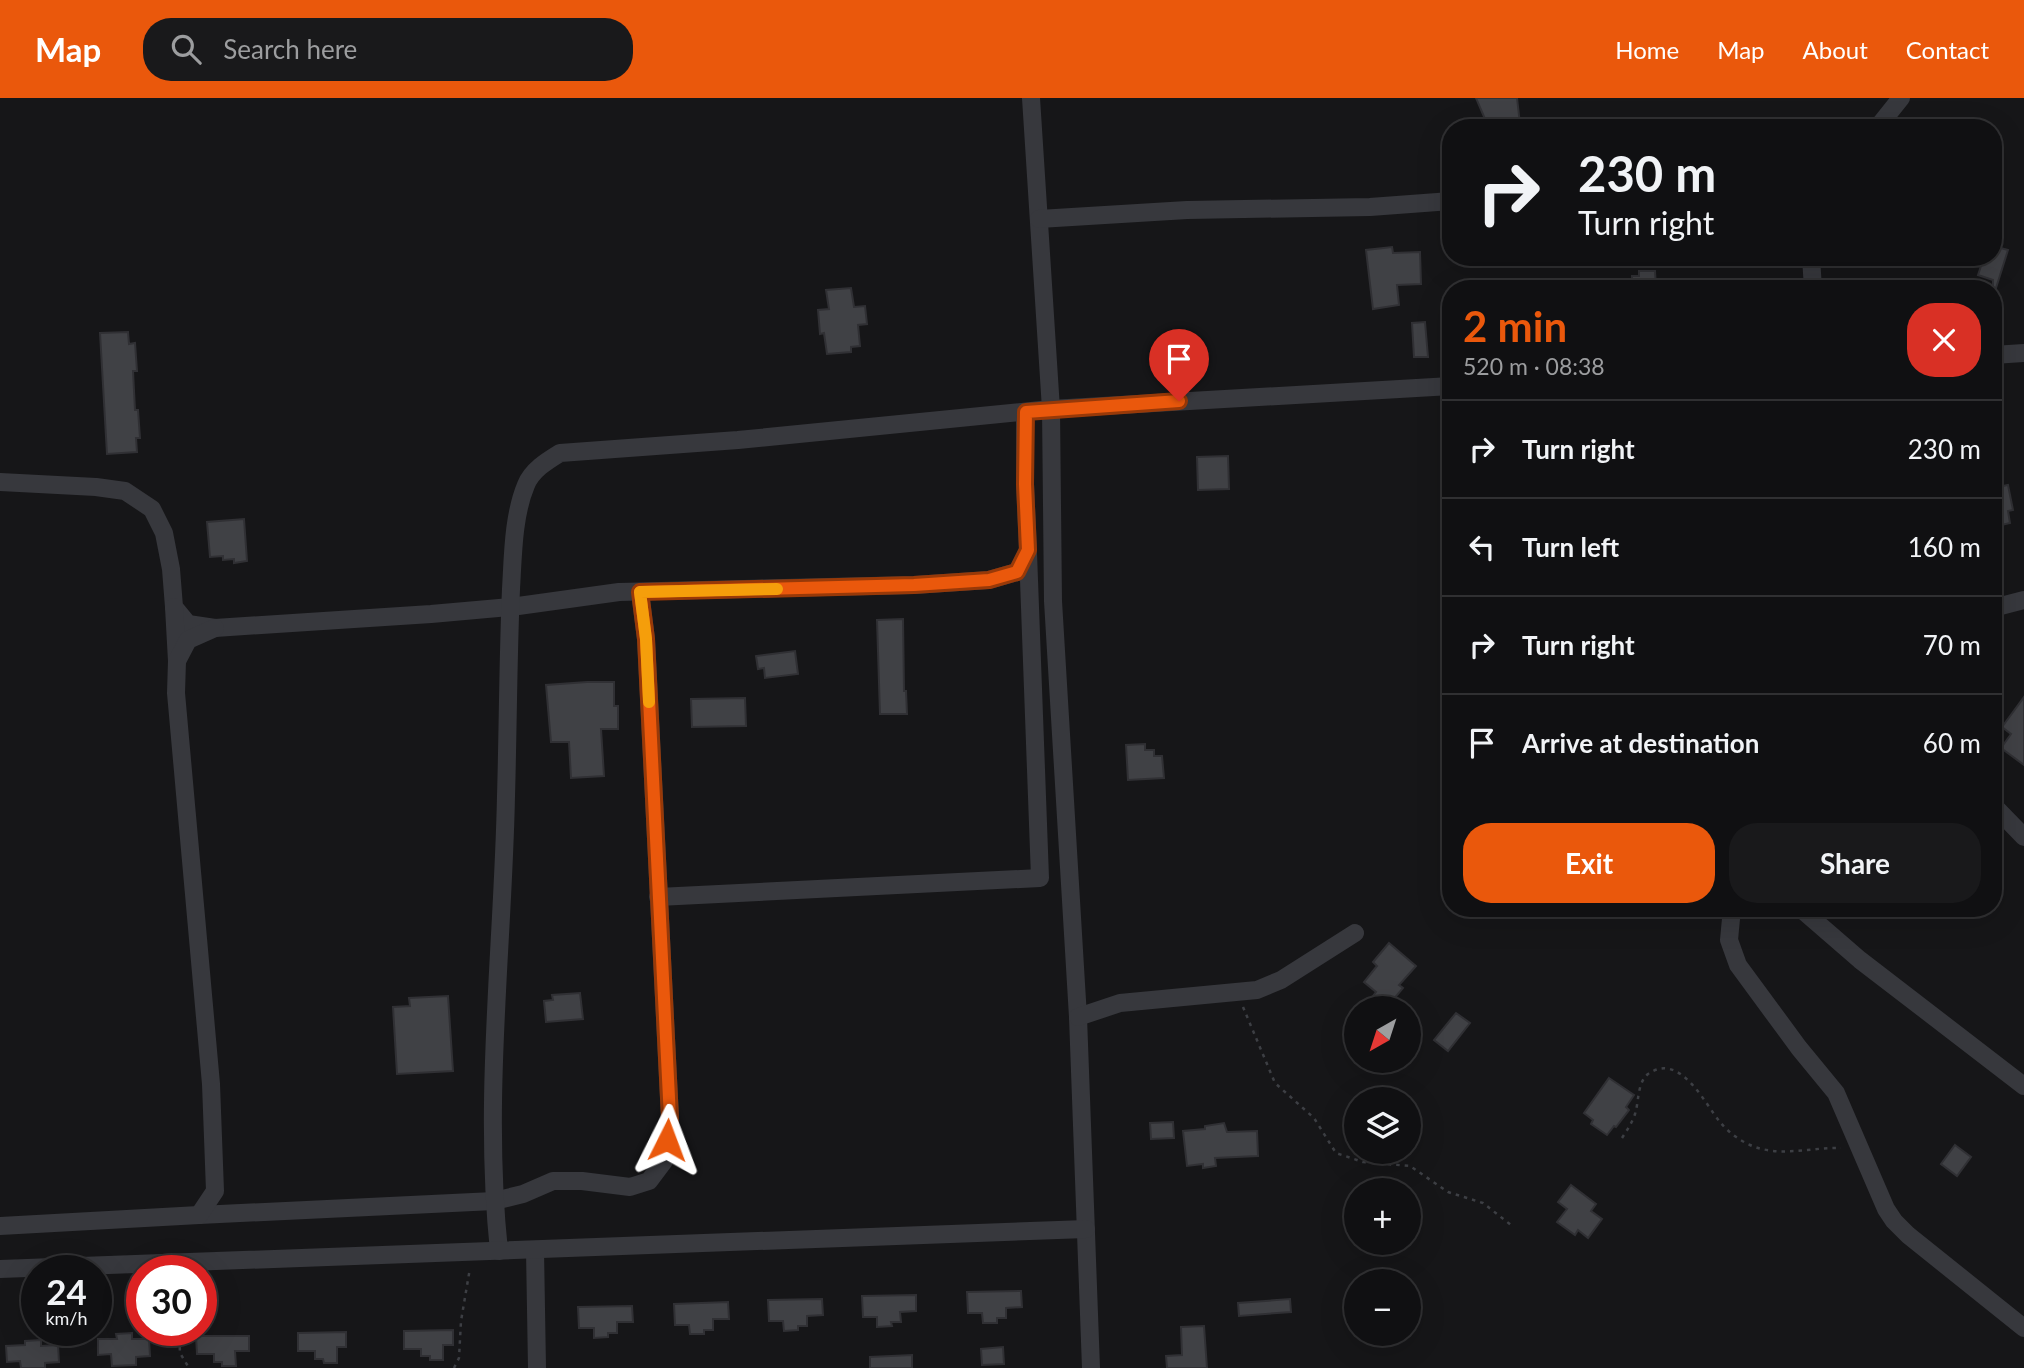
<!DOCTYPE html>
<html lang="en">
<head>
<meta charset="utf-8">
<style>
  body { margin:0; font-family:Lato,sans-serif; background:#19191b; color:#f1f3f6; height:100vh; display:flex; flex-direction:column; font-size:26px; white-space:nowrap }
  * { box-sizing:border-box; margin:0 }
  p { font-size:23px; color:#9c9d9f }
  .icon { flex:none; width:38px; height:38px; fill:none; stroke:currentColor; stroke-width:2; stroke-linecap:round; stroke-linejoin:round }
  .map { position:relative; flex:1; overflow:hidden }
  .drawer { position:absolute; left:1442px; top:182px; width:560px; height:637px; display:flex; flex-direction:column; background:#101012; border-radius:28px; box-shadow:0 7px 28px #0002,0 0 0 2px #303032 }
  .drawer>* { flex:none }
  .top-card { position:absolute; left:1442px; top:21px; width:560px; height:147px; border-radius:28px; box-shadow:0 7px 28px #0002,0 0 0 2px #303032; background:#101012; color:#f1f3f6; overflow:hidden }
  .needle { width:46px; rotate:219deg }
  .buttons { position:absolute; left:1344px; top:898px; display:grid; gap:14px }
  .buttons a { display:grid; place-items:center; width:77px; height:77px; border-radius:50%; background:#101012; box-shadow:0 7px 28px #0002,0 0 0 2px #303032; font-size:35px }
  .speed { position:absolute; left:21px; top:1157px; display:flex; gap:14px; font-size:35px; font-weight:700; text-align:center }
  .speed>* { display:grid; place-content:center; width:91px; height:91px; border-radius:50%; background:#101012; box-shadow:0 7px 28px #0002,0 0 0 2px #303032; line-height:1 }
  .speed small { font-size:18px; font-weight:400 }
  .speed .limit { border:10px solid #d22; background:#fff; color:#111 }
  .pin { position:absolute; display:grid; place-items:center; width:60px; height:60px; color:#fff; margin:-72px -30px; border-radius:50% 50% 50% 0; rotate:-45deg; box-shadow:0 0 7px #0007 }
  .pin .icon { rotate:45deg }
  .me { position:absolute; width:77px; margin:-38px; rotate:3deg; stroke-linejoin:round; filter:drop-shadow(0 0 5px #0008) }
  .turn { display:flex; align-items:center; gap:24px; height:147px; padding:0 21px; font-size:32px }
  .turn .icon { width:91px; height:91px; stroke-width:2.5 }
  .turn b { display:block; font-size:49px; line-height:60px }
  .round { display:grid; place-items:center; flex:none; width:74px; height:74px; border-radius:28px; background:#19191b }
  .headline { display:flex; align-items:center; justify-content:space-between; height:119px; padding:0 21px }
  h1 { font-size:42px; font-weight:700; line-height:52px; color:#ea580c }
  .action { display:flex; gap:14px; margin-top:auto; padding:14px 21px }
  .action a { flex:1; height:80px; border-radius:28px; background:#ea580c; color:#fff; font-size:28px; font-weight:700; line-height:80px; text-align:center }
  .action a+a { background:#19191b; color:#f1f3f6 }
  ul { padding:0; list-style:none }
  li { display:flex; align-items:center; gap:21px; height:98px; padding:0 21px; border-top:2px solid #303032 }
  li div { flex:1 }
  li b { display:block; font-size:26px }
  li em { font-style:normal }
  header { display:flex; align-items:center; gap:42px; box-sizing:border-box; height:98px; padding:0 35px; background:#ea580c; color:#fff }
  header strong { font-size:33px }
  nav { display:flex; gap:38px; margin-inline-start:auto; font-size:24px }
  .search { width:490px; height:63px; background:#19191b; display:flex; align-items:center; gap:18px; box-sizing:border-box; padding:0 24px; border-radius:28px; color:#9c9d9f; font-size:26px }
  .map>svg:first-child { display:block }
</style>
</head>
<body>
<header>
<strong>Map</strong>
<div class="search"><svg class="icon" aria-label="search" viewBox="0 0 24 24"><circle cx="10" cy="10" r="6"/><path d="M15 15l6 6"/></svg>Search here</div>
<nav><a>Home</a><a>Map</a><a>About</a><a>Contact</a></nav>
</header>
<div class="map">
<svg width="2024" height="1270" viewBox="0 0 2024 1270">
  <rect width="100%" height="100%" fill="#161618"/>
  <g fill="#404145" stroke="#303034" stroke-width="2">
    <polygon points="1476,0 1517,0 1520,26 1497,29 1496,23 1485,21"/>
    <polygon points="1993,148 2008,152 1996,190 1993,190 1993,182 1978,177 1984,159 1993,159"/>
    <polygon points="1392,149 1393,155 1420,154 1421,186 1397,187 1399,207 1373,211 1366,152"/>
    <polygon points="1639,173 1655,173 1656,191 1632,191 1632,178 1639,178"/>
    <polygon points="851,190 854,209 865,208 867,226 858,227 860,248 851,249 851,254 827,256 824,235 820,236 818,212 829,211 826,192"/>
    <polygon points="1425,224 1428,259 1414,259 1412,225"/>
    <polygon points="128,234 129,246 135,245 137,273 133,273 135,312 138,312 140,340 136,340 137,354 107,356 100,235"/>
    <polygon points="1228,358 1229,391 1198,392 1197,359"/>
    <polygon points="2008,387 2013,412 2008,413 2010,425 1993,429 1993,390"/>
    <polygon points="244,421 247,463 234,465 234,461 223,462 223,458 210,459 207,424"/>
    <polygon points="903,521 904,593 906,593 907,616 880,616 877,522"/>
    <polygon points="795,553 798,576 765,580 764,570 758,571 756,558"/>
    <polygon points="587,584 614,584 614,608 618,608 618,631 601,631 604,678 571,680 569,644 551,644 546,587"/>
    <polygon points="2024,599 2024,667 2001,650 2011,636 2002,629"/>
    <polygon points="745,600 746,628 692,629 691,601"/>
    <polygon points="1145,646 1145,652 1154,652 1154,658 1162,658 1164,680 1128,682 1126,647"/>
    <polygon points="1389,845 1416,868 1399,887 1403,890 1393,902 1390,899 1383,907 1373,898 1376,894 1364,884 1377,868 1373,864"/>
    <polygon points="580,895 583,921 546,924 544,903 553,902 552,897"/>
    <polygon points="448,898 453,973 397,976 393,909 410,908 409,900"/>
    <polygon points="1456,915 1470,925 1448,953 1434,942"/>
    <polygon points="1609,980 1634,997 1626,1009 1629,1012 1616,1029 1614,1028 1607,1037 1591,1026 1593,1022 1584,1015"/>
    <polygon points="1173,1024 1174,1040 1151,1041 1150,1025"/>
    <polygon points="1224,1025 1227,1034 1257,1033 1258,1058 1215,1060 1216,1068 1203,1070 1203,1066 1187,1068 1183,1033 1205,1031 1205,1028"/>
    <polygon points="1955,1047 1971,1059 1957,1078 1941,1066"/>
    <polygon points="1571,1087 1596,1106 1591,1113 1602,1121 1588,1140 1578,1132 1575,1137 1557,1124 1567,1111 1558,1104"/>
    <polygon points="1021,1193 1022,1209 1006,1210 1006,1220 997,1220 997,1225 983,1225 982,1215 968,1215 967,1194"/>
    <polygon points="916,1197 916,1213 900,1214 901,1224 891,1224 892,1228 877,1229 877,1219 863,1219 862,1198"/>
    <polygon points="822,1201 823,1217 807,1218 807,1228 798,1228 798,1232 784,1233 783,1223 769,1223 768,1202"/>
    <polygon points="1290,1201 1291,1214 1239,1218 1238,1205"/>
    <polygon points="728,1204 729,1221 713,1221 713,1232 704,1232 704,1236 690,1236 689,1227 675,1227 674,1206"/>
    <polygon points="632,1208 633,1224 617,1224 617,1235 608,1235 608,1239 594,1240 594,1230 579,1230 578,1209"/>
    <polygon points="1204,1228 1207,1270 1167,1270 1166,1258 1182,1257 1181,1229"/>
    <polygon points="453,1232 453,1247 443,1247 443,1262 430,1262 430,1258 421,1258 421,1251 404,1251 404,1233"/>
    <polygon points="346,1234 346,1249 337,1249 337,1265 324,1265 323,1261 315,1261 315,1253 298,1253 298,1235"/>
    <polygon points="132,1235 132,1241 149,1241 150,1258 136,1259 136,1267 112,1268 111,1256 98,1257 98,1241 117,1241 116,1236"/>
    <polygon points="196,1238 249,1238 249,1253 235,1253 236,1268 222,1268 222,1264 214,1264 214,1256 197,1256"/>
    <polygon points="41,1242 41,1248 58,1247 59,1264 45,1265 45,1270 21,1270 20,1263 7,1264 6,1248 25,1247 25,1243"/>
    <polygon points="1003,1249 1004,1266 982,1267 981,1251"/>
    <polygon points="912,1257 912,1270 870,1270 870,1259"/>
  </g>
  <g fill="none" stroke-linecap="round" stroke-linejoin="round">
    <g stroke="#3d3f44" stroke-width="2.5" stroke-dasharray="3.5 5" stroke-linecap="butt">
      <polyline points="1243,909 1275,985 1314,1020 1336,1055 1363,1064 1410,1068 1448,1094 1483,1105 1511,1127"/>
      <path d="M1622 1040C1627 1032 1632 1025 1635 1016 1639 1004 1637 985 1648 976 1680 953 1705 1006 1720 1024 1728 1034 1739 1042 1750 1047 1779 1060 1811 1049 1841 1050"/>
      <polyline points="179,1232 180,1255 189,1270"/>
      <polyline points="454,1270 459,1260 461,1223 470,1170"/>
    </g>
    <g stroke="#37383d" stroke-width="18">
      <polyline points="1031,0 1051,311 1053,503 1078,919 1091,1270"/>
      <polyline points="1877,30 1901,0"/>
      <polyline points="1039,121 1187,112 1370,109 1451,103"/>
      <polyline points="1811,159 1813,191"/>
      <polyline points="1993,257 2024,255"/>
      <polyline points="0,384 96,389 125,393 152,411 164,435 171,471 174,509 188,526 215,530 431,516 511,509 619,494 914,487 989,482 1017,474 1028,452 1025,386 1025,314"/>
      <polyline points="174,509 177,563"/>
      <polyline points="1993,510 2024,502"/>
      <polyline points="1993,707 2024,739"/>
      <polyline points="658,799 1040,780 1028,455"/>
      <polyline points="1732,810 1729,842 1738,867 1799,950 1836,995 1886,1111 1894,1123 1908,1137 2024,1230"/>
      <polyline points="1800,810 1860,862 2024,988"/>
      <polyline points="1078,919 1120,905 1257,892 1281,882 1355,835"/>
      <polyline points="199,1117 494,1103 523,1096 553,1083 582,1083 630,1089 649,1083 664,1063 670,1020 646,541 640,494"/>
      <polyline points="0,1128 199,1117 215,1093 211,986 176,595 177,563 188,542 215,530"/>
      <polyline points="535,1152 537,1270"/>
      <path d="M499 1153C483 1002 503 849 506 698 508 629 508 560 511 491 513 458 513 418 526 387 532 372 547 363 560 355L738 342 1051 311 1451 288"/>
      <polyline points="0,1171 1086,1131"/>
    </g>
  </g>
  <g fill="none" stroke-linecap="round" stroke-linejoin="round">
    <g stroke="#983908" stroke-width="18">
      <polyline id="route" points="667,1042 670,1020 646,541 640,494 914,487 989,482 1017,474 1028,452 1025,386 1026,314 1179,303"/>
    </g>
    <use href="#route" stroke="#ea580c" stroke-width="12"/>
    <polyline stroke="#f59e0b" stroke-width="12" points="649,604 646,541 640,494 777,491"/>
  </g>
</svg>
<div class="buttons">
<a><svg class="needle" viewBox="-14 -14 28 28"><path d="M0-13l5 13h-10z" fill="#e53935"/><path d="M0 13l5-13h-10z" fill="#9c9d9f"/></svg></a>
<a><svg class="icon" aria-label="layers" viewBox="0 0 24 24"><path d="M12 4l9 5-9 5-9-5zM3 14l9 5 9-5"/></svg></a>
<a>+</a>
<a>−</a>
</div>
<div class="speed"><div>24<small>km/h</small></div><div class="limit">30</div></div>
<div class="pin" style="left:1179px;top:303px;background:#d93025"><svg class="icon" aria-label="arrive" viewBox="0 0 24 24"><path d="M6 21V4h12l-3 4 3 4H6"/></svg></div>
<svg class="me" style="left:667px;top:1042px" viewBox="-20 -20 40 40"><path d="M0-17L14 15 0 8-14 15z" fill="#ea580c" stroke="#fff" stroke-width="4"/></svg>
<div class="top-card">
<div class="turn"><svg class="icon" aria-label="right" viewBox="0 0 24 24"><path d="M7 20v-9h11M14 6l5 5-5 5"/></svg><div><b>230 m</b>Turn right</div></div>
</div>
<section class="drawer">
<div class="headline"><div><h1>2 min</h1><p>520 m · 08:38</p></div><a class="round" style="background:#d93025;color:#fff"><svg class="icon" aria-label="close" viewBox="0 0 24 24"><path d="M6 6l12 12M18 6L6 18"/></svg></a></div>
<ul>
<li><svg class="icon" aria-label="right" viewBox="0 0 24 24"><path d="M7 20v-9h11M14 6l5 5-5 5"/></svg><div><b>Turn right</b></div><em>230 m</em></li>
<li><svg class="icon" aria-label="left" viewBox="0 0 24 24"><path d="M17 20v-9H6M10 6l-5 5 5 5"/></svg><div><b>Turn left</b></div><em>160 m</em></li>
<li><svg class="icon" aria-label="right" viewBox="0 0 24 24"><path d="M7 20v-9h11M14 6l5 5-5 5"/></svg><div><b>Turn right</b></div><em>70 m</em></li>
<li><svg class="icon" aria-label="arrive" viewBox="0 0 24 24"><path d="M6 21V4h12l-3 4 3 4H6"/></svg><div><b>Arrive at destination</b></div><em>60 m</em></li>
</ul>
<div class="action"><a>Exit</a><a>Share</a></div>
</section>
</div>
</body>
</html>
